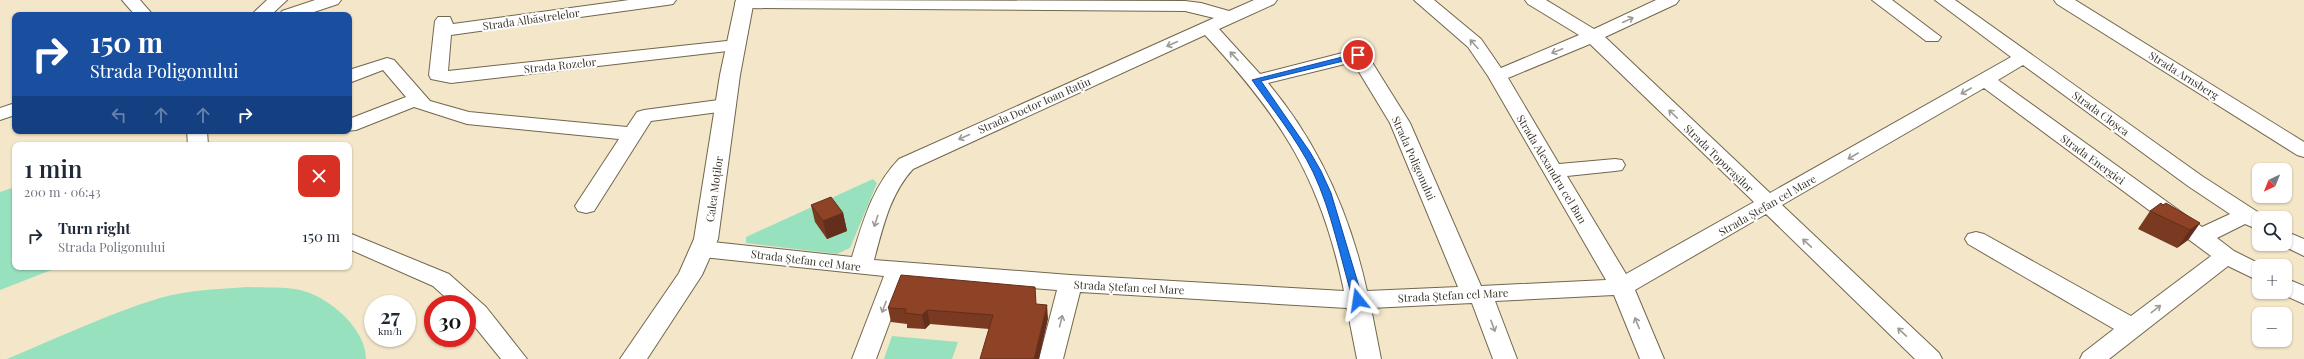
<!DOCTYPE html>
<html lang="en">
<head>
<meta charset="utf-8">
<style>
  body { margin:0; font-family:"Playfair Display",serif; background:#f6f6f7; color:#1f2937; height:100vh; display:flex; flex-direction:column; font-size:15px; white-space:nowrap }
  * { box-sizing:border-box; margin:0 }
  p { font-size:13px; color:#747a83 }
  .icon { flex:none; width:22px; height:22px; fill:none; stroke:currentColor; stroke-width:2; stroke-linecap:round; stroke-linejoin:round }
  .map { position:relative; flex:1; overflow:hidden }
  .side { position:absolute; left:12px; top:142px; width:340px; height:128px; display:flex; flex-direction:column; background:#fff; border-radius:8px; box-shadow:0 1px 3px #0004 }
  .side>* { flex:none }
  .top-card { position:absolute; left:12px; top:12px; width:340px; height:122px; border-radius:8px; box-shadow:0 1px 3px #0004; background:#1a4fa0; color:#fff; overflow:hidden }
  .needle { width:26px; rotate:223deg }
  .tools { position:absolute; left:2252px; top:163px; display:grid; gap:8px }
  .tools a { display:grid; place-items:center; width:40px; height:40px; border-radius:8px; background:#fff; box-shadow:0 1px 3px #0004; font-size:20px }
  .speed { position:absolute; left:364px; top:295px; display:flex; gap:8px; font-size:20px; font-weight:700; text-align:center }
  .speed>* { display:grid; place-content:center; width:52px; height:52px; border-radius:50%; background:#fff; box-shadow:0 1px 3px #0004; line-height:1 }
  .speed small { font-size:10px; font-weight:400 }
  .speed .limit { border:6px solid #d22; background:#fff; color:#111 }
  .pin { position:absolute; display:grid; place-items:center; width:34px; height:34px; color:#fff; margin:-17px; border:2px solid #fff; border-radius:50%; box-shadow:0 1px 4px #0007 }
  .me { position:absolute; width:44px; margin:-22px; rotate:345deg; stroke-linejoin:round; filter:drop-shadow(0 0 3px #0008) }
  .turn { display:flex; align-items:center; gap:14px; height:84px; padding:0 12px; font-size:18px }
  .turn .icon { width:52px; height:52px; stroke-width:2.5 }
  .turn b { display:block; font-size:28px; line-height:34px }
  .lanes { display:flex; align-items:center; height:38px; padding:0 12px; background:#0003; justify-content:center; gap:20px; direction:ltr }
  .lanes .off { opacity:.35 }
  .round { display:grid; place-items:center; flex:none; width:42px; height:42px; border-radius:8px; background:#f6f6f7 }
  .headline { display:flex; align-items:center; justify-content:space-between; height:68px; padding:0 12px }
  h1 { font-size:24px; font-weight:600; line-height:30px }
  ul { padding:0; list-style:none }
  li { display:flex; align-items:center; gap:12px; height:52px; padding:0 12px }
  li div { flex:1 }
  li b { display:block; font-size:15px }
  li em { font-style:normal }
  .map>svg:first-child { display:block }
</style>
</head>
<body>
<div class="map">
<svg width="2304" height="359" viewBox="0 0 2304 359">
  <rect width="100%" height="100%" fill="#f3e6c9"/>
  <g fill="#97e1be">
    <polygon points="873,179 877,183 850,248 837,254 746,243 746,237"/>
    <polygon points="15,187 15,267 59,267 0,290 0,192"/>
    <path d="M248 287C266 288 290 286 307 292 333 301 366 330 366 359H7C57 338 108 314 160 298 188 290 219 289 248 287Z"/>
    <polygon points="892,336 958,342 952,359 884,359"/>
  </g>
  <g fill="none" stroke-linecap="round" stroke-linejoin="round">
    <g stroke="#72664d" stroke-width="2">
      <g id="minor">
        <polygon points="122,0 140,0 153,15 135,15"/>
        <polygon points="267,0 287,0 271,15 251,15"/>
        <polygon points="315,0 341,0 338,4 305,15 279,15 282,11"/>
        <polygon points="629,0 676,0 673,4 667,5 451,35 448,71 736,40 742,41 745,45 742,49 736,50 451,83 431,79 429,75 435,21 438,17 450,17 453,24"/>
        <path d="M737 0 1185 1 1201 3 1229 11 1254 0H1277L1274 4 1219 29 1260 74 1358 49 1365 51 1410 123 1481 286 1606 280 1488 76 1468 47 1414 0H1434L1481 39 1501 68 1579 35 1528 4 1525 0H1546L1594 29 1656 0H1679L1676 4 1605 37 1770 193 2011 57 1935 0H1955L2202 176 2267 218H2259V230L2245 224 2217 238 2234 251 2264 266H2259V281L2228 266 2109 359H2080L2083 353 2114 329 1968 244 1965 239 1968 234 1976 232 1984 234 2131 316 2211 256 1984 88 1782 205 1939 353 1942 359H1915L1766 214 1635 290 1664 359H1640L1614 295 1495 301 1517 359H1493L1472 303 1371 308 1381 359H1357L1347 308 1080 292 1063 359H1039L1057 290 906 278 876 359H852L884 276 703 257 695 254 692 249 695 244 703 241 852 257C863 222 872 187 899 159L1214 18 1185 11 744 8 738 7 735 3ZM1205 35C1282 118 1321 179 1344 291L1070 275 874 260C883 227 890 194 913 169ZM1590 44 1754 202 1626 274 1567 176 1615 171 1622 170 1625 165 1622 160 1615 159 1559 164 1508 78ZM1353 62 1390 123 1458 287 1367 291C1350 214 1319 144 1268 83ZM2023 65 2188 186 2230 214 2202 227 1998 80Z"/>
        <polygon points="1872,0 1892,0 1941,37 1938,41 1926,41"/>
        <polygon points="2054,0 2075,0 2304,142 2304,157 2297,155 2057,4"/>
        <polygon points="387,58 394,60 430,101 469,112 627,127 637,112 644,110 726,99 733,101 736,105 733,109 726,111 651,121 594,211 586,213 578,211 575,206 619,139 467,124 414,107 356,130 345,131 349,131 349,119 406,97 383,70 349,83 349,70"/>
        <polygon points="15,103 15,115 0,120 0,108"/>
        <polygon points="187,131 207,131 208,145 188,145"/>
        <polygon points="2285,231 2304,239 2304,256 2279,244 2285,244"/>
        <polygon points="349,233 449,274 486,307 527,359 501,359 467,317 467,304 453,304 433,286 349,249"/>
        <polygon points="2285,278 2304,286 2304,304 2277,292 2285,292"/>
      </g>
    </g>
    <g stroke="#72664d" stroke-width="2">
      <polygon id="major" points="736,0 754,0 740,75 718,239 702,275 647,359 620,359 679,273 694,239 720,75"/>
    </g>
    <use href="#minor" fill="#fff" fill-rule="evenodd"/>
    <use href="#major" fill="#fff" fill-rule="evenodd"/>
  </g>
  <g fill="#7a3921">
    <polygon points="811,205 843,213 847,231 827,239 815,222"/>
    <polygon points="2150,211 2200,223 2188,240 2177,248 2138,229"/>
    <polygon points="1036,304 1048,319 989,329 930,324 925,329 907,328 907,324 891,322 888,308"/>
  </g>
  <g fill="#632e1b">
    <polygon points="843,213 847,231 827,239 823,221"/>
    <polygon points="2200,223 2188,240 2177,248 2190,230"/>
    <polygon points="1047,305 1048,319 1039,359 1034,359"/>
    <polygon points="927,310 930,324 925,329 922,315"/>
  </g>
  <g fill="#8e4226" stroke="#632e1b">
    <polygon points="831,197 843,213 823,221 811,205"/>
    <polygon points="2161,203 2163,205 2166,203 2200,223 2190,230 2150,211"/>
    <polygon points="901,275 1035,287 1036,304 1047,305 1034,359 980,359 993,315 927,310 922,315 905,313 906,309 888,308"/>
  </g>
  <defs><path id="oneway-shaft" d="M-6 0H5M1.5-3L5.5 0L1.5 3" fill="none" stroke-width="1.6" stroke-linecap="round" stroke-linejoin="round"/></defs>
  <g stroke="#9e9a95">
    <use href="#oneway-shaft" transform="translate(1628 20) rotate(-25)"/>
    <use href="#oneway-shaft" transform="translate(1172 44) rotate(156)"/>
    <use href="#oneway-shaft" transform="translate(1474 44) rotate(-132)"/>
    <use href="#oneway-shaft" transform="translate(1557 51) rotate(158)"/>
    <use href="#oneway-shaft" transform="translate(1234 56) rotate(-133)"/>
    <use href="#oneway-shaft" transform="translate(1966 91) rotate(150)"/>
    <use href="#oneway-shaft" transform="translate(1673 114) rotate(-136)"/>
    <use href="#oneway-shaft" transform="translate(964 137) rotate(156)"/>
    <use href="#oneway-shaft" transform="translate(1853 156) rotate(150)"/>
    <use href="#oneway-shaft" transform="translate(876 221) rotate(108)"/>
    <use href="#oneway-shaft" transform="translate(1807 243) rotate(-137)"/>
    <use href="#oneway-shaft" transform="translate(884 307) rotate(111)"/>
    <use href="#oneway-shaft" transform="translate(2156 309) rotate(-38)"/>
    <use href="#oneway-shaft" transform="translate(1061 321) rotate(-76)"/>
    <use href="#oneway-shaft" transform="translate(1637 323) rotate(-112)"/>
    <use href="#oneway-shaft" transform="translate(1493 326) rotate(70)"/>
    <use href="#oneway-shaft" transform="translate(1902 332) rotate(-137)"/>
  </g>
  <path fill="#1a73e8" stroke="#114b97" d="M1358 53 1360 54V57L1261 81 1310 152 1321 171 1331 193 1363 300 1358 303 1353 300C1340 257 1332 212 1313 172 1297 139 1273 110 1252 80Z"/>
  <g text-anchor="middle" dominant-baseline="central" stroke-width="4" stroke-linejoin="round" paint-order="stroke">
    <g font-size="11" fill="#3c362b" stroke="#fff">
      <text transform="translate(531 19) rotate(-8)">Strada Albăstrelelor</text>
      <text transform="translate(560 65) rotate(-6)">Strada Rozelor</text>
      <text transform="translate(2184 75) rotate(32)">Strada Arnsberg</text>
      <text transform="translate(1034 105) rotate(-24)">Strada Doctor Ioan Rațiu</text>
      <text transform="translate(2101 113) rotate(36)">Strada Cloșca</text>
      <text transform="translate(1414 158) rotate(66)">Strada Poligonului</text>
      <text transform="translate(1719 158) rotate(44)">Strada Toporașilor</text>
      <text transform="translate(2093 159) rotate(36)">Strada Energiei</text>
      <text transform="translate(1552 169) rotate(59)">Strada Alexandru cel Bun</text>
      <text transform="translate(714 189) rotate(-82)">Calea Moților</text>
      <text transform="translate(1767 205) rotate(-30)">Strada Ștefan cel Mare</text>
      <text transform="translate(806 260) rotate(7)">Strada Ștefan cel Mare</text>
      <text transform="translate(1129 287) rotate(3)">Strada Ștefan cel Mare</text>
      <text transform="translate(1453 295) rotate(-3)">Strada Ștefan cel Mare</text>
    </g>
  </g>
</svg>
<div class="tools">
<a><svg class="needle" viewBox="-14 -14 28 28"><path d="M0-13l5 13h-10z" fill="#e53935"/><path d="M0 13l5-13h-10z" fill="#747a83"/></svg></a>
<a><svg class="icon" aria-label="search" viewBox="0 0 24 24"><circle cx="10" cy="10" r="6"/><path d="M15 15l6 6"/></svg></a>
<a>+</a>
<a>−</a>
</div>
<div class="speed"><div>27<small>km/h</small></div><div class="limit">30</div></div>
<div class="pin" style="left:1358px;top:55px;background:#d93025"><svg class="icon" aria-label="arrive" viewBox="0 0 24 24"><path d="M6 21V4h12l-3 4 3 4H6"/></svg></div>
<svg class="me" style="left:1358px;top:300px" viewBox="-20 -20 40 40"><path d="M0-17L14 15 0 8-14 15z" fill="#1a73e8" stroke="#fff" stroke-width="4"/></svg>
<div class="top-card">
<div class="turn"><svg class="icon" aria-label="right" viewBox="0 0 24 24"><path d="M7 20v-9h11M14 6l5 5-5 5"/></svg><div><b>150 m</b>Strada Poligonului</div></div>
<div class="lanes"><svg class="icon off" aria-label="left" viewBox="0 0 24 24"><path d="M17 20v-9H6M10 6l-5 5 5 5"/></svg><svg class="icon off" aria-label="ahead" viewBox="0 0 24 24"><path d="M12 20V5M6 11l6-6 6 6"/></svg><svg class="icon off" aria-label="ahead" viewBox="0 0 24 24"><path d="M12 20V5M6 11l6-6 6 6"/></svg><svg class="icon" aria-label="right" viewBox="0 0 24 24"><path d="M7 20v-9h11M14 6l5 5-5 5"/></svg></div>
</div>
<section class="side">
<div class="headline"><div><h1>1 min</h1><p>200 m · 06:43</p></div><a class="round" style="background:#d93025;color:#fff"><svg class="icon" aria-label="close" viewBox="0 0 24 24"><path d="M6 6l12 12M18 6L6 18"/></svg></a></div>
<ul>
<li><svg class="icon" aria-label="right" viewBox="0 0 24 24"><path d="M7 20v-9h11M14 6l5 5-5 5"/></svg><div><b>Turn right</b><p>Strada Poligonului</p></div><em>150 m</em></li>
</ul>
</section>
</div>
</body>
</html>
